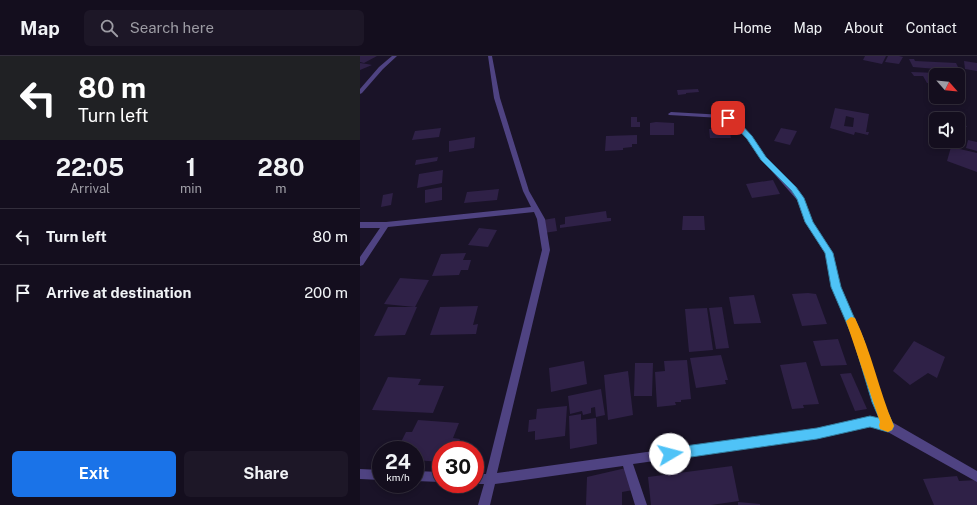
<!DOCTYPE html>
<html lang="en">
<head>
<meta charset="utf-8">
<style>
  body { margin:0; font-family:"Public Sans",sans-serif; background:#1d1727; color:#f1f3f6; height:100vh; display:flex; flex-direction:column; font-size:15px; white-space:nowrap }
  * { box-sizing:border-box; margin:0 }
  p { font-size:13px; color:#9d9ca4 }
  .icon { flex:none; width:22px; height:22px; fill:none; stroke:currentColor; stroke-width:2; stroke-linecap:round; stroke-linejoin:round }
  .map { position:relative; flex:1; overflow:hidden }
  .sheet { display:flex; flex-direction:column; background:#140e1e; width:360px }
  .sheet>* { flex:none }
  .guide { background:#202124; color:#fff; overflow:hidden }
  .needle { width:26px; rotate:117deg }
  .controls { position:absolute; left:569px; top:12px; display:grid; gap:8px }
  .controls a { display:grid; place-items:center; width:36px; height:36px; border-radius:6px; background:#140e1e; box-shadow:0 2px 6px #0003,0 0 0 1px #332e3c; font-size:20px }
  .speed { position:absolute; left:12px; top:385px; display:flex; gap:8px; font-size:20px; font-weight:700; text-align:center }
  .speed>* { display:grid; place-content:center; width:52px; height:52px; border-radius:50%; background:#140e1e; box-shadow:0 2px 6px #0003,0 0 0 1px #332e3c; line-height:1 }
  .speed small { font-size:10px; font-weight:400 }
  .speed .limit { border:6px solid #d22; background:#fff; color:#111 }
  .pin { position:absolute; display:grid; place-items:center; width:34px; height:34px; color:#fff; margin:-17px; border-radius:8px; box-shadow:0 2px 6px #0006 }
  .me { position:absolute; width:44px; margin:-22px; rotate:82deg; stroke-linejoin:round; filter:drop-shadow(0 0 3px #0008) }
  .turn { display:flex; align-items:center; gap:14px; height:84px; padding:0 12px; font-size:18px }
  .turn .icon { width:52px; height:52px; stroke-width:2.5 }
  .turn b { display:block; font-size:28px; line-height:34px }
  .eta { display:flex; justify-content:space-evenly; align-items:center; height:68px; text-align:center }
  .eta b { font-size:24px; font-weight:700; line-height:28px }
  .action { display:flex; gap:8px; margin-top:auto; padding:8px 12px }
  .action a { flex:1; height:46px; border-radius:6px; background:#1a73e8; color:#fff; font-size:16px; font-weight:700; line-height:46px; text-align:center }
  .action a+a { background:#1d1727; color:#f1f3f6 }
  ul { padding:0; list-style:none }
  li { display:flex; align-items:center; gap:12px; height:56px; padding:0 12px; border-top:1px solid #332e3c }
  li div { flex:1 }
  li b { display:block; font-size:15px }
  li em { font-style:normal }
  header { display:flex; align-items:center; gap:24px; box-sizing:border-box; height:56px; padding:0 20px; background:#140e1e; border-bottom:1px solid #332e3c }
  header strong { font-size:19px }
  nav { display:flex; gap:22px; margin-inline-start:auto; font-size:14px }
  .search { width:280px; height:36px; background:#1d1727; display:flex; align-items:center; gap:10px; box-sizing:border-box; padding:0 14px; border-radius:6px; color:#9d9ca4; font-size:15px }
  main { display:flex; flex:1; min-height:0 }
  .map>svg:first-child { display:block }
</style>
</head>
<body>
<header>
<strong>Map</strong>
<div class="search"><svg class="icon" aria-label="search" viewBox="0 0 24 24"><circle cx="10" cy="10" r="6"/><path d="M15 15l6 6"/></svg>Search here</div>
<nav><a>Home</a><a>Map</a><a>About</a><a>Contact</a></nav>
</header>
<main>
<section class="sheet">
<div class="guide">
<div class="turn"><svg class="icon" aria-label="left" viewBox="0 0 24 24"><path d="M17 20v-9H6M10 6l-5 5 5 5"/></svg><div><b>80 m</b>Turn left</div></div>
</div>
<div class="eta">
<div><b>22:05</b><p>Arrival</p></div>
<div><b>1</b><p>min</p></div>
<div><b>280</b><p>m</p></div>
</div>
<ul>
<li><svg class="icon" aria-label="left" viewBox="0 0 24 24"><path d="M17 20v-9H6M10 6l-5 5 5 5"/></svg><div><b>Turn left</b></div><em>80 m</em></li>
<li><svg class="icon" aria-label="arrive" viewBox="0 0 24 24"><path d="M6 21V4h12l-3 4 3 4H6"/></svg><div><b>Arrive at destination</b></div><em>200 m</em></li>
</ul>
<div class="action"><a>Exit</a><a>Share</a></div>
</section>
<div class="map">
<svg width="617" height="449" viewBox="0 0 617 449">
  <rect width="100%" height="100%" fill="#1a1328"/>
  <g fill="#2f2147" fill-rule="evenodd">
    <polygon points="0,0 17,0 4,7 0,6"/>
    <polygon points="505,0 526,0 522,8 503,4"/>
    <polygon points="528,0 539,0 543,1 539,8 525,6"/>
    <polygon points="549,3 554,3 555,5 596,7 600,15 553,11"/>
    <polygon points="604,5 617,7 617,15 605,13"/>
    <polygon points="0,7 7,8 12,9 0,14"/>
    <polygon points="551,16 578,17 580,19 576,19 576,27 567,27 563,20 554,20"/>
    <polygon points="338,33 339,36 326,37 326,38 318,39 317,34"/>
    <path d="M475 52 509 58 506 76H509L508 79 495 76 494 79 470 72ZM486 60 494 62 493 71 484 70Z"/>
    <polygon points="271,61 277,61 277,66 280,66 280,71 271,71"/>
    <polygon points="598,62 601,62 607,71 599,71"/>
    <polygon points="296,66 314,67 314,79 290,79 290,67"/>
    <polygon points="81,72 79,81 52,84 55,75"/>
    <polygon points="369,72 371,82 350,82 349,73"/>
    <polygon points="421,72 437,75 430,89 414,85"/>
    <polygon points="277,79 277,88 272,88 272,91 263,92 263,94 245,95 246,80"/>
    <polygon points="115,81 114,92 89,96 89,85"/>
    <polygon points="608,84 617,86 617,95 606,92"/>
    <polygon points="591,91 617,97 617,116 587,105"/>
    <polygon points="78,101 77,105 55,109 56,104"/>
    <polygon points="83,114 82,127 57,132 59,118"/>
    <polygon points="413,124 420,138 392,142 386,128"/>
    <polygon points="82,131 82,144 65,147 65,134"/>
    <polygon points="139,133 137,144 104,147 107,136"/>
    <polygon points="33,137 31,149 21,151 23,139"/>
    <polygon points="246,155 247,162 251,162 251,165 200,172 200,169 205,168 205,161"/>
    <polygon points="323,160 344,160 345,174 322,174"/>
    <polygon points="195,162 197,175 184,177 183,164"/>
    <polygon points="119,172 137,174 128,191 108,189"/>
    <polygon points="106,197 103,204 111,204 108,214 101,214 99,219 72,220 81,198"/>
    <polygon points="40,222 69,224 55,251 24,248"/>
    <polygon points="448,237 456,238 467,268 442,270 432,238"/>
    <polygon points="394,239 401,267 374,268 369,241"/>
    <polygon points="118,250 113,269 118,268 116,278 70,279 80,251"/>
    <polygon points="28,251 57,251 45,279 14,280"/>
    <polygon points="362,251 369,292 356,293 349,252"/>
    <polygon points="347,252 353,294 329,296 325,253"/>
    <polygon points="478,283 487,309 461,310 453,285"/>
    <polygon points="554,285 585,301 577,322 568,317 550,329 533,315"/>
    <polygon points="361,299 368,324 365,324 366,328 336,332 330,302"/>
    <polygon points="327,304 331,343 321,344 321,346 315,346 316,349 297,351 295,316 305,315 304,305"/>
    <polygon points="224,305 227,328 191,336 189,312"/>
    <polygon points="446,306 459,348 443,349 444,352 432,353 420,309"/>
    <polygon points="275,307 293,307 292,340 274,340"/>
    <polygon points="268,315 273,359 248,364 244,319"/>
    <polygon points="491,317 507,353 495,355 480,318"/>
    <polygon points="28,321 61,323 58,329 84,330 73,357 12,354"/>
    <polygon points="241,333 245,359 236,361 235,351 231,352 231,357 223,359 222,355 210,358 208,340"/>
    <polygon points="207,350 205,380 175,384 175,375 168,376 169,364 176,363 177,353"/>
    <polygon points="221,358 221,364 236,362 237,388 210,393 209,360"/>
    <polygon points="58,364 99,367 93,382 100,383 95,394 81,394 81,406 55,404 55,394 45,394 46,390 39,390 46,376 52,376"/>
    <polygon points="372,410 379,445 351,449 291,449 288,421"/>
    <polygon points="266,412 273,434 262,436 262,449 226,449 227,421"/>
    <polygon points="597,420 599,425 617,424 617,449 574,449 563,423"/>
    <polygon points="378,446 400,448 400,449 378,449"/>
  </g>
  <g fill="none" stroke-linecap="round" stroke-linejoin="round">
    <g fill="#4f4382" fill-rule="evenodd">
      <polygon points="32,0 37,0 23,13 2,37 0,38 0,33 19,11"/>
      <polygon points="128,0 132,0 140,42 169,135 185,163 190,194 137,417 457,372 510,361 520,363 513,346 494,282 472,231 465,197 445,166 437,144 402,104 387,83 371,66 361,62 309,59 308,58 311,56 364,59 375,64 391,81 406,102 442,141 452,166 473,197 480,231 502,282 523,346 532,366 617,415 617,426 526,375 510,371 457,382 273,408 287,449 275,449 263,410 135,428 130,449 118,449 124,428 114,428 115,428 115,418 126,418 182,194 177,163 174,156 28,171 3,209 0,210 0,201 20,172 0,172 0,166 26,166 171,151 163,135 134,42"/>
      <polygon points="0,413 21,414 21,424 0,423"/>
      <polygon points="55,415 81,416 81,426 55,425"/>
    </g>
  </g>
  <polygon fill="#4fc3f7" stroke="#337fa1" points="368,60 379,66 392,80 406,101 436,131 444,142 453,166 473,197 481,231 503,282 523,346 534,370 532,374 528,376 510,371 457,383 310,404 305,402 304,398 305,394 310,392 457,372 510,360 519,362 512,346 493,282 471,231 465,197 445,166 437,143 431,134 401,104 387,83 374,69 366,63 365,62"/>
  <path fill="#f59e0b" d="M491 261 495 262C512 297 519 335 534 370L532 374 528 376 520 373 519 369 520 366 486 265Z"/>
</svg>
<div class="controls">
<a><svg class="needle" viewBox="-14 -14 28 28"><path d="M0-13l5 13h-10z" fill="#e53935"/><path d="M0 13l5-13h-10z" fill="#9d9ca4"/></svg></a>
<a><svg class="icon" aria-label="sound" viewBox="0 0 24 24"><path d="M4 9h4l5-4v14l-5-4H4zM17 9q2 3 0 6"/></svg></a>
</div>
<div class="speed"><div>24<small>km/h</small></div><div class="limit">30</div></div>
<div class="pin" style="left:368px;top:62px;background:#d93025"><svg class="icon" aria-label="arrive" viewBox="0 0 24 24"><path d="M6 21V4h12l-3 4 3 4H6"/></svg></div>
<svg class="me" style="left:310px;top:398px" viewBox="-20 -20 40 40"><circle r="19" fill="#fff"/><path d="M0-13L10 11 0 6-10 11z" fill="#4fc3f7"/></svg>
</div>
</main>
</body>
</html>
